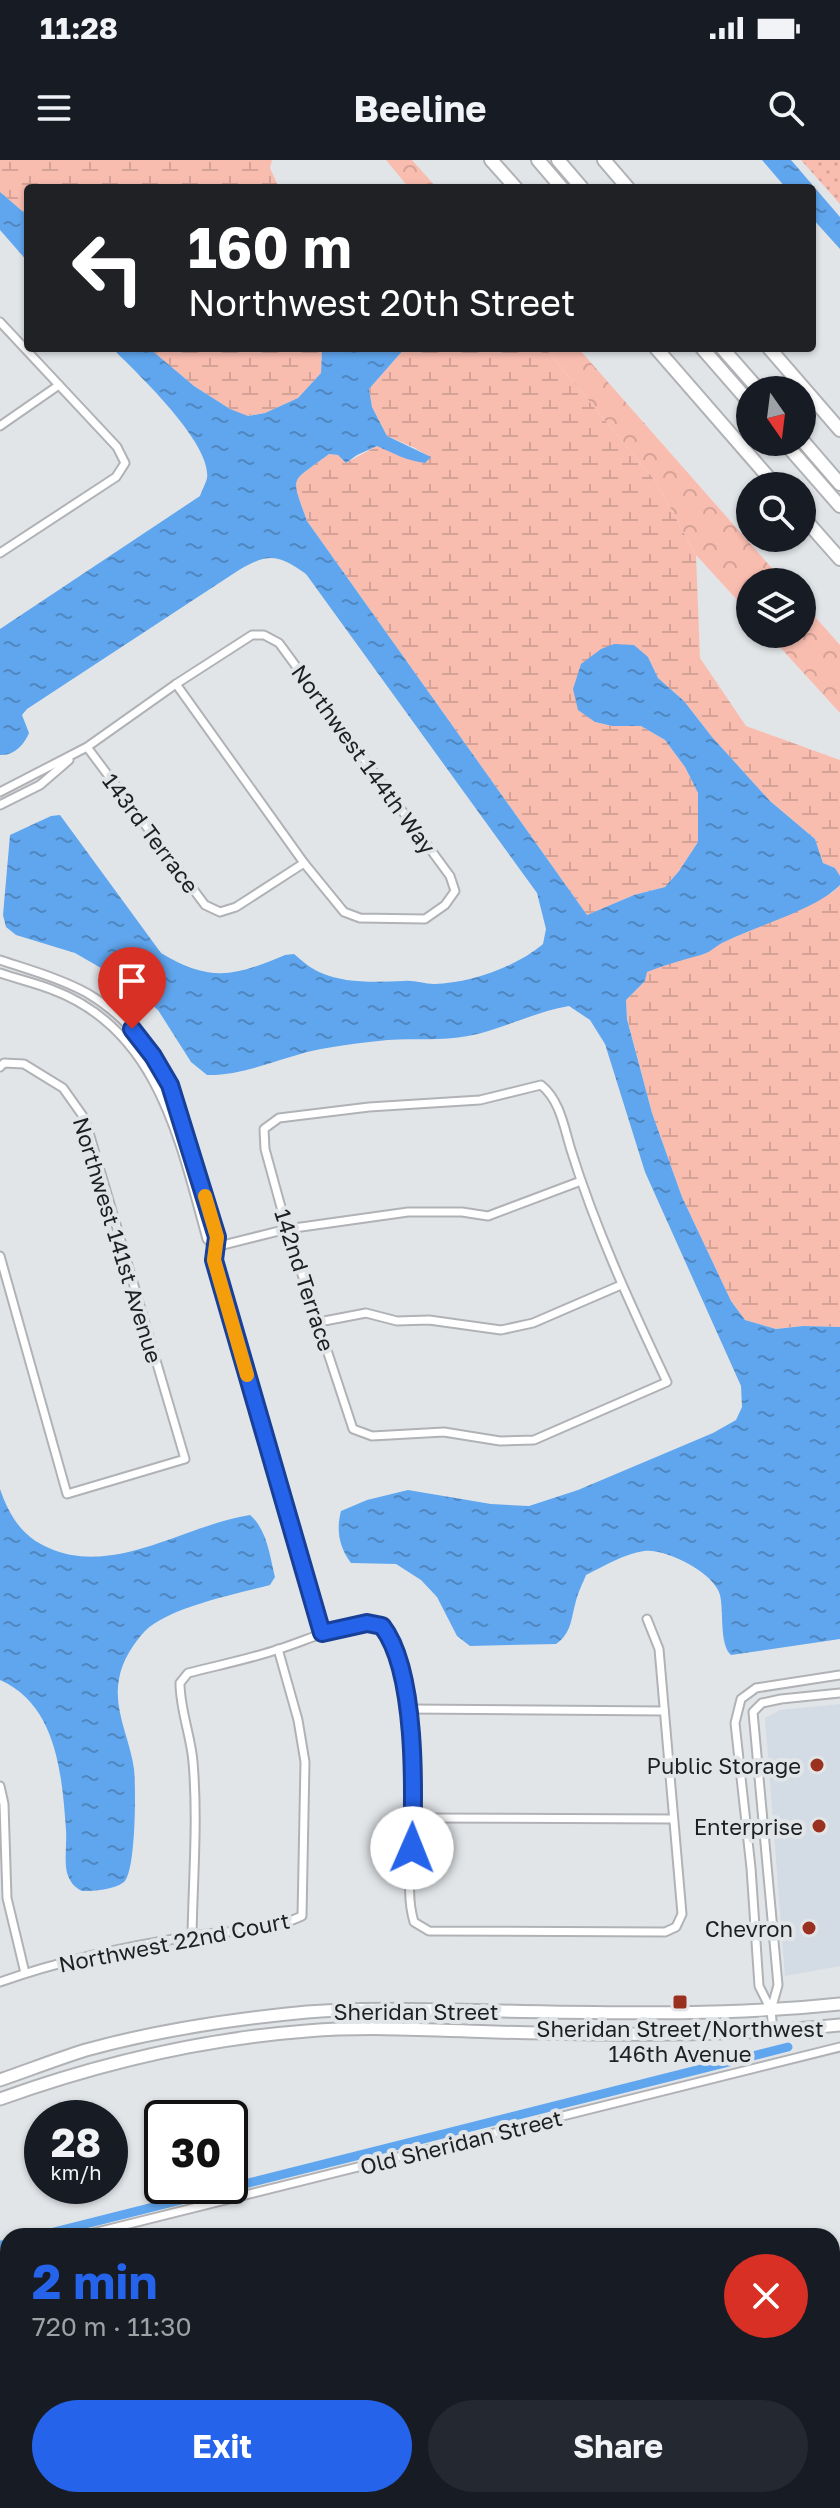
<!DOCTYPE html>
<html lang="en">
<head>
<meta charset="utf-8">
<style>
  body { margin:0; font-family:"Golos Text",sans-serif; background:#242831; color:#f1f3f6; height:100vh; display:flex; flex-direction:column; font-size:30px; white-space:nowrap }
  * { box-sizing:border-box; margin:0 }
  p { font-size:26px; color:#9ea1a6 }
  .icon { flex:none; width:44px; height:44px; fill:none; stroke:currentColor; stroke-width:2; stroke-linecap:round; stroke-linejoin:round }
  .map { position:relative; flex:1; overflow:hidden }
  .side { position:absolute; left:0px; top:2068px; width:840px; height:280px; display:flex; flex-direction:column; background:#171b24; border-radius:24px 24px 0 0; box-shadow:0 2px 6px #0004 }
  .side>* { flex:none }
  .hud { position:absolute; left:24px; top:24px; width:792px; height:168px; border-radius:8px; box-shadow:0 2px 6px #0004; background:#202124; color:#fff; overflow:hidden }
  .needle { width:52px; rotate:166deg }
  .buttons { position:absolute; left:736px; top:216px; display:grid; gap:16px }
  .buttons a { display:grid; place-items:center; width:80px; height:80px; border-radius:50%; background:#171b24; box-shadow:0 2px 6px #0004; font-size:40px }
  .speed { position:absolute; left:24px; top:1940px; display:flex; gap:16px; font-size:40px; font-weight:700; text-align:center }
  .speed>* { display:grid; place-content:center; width:104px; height:104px; border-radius:50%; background:#171b24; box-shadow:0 2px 6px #0004; line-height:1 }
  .speed small { font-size:20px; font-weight:400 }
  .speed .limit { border:4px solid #111; border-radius:12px; background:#fff; color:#111 }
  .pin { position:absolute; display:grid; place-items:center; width:68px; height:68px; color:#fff; margin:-82px -34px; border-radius:50% 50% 50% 0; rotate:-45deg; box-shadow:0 0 8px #0007 }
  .pin .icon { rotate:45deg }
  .me { position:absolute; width:88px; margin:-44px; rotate:1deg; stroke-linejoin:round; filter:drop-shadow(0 0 6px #0008) }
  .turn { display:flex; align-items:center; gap:28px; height:168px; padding:0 32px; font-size:36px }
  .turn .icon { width:104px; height:104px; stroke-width:2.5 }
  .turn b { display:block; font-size:56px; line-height:68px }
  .round { display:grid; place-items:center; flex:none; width:84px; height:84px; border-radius:42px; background:#242831 }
  .headline { display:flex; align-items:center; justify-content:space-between; height:136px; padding:0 32px }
  h1 { font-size:48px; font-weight:700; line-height:60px; color:#2563eb }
  .cta { display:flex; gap:16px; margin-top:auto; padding:16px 32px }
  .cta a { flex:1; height:92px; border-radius:48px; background:#2563eb; color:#fff; font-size:32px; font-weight:700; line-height:92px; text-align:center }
  .cta a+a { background:#242831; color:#f1f3f6 }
  .status { display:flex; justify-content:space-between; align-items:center; height:56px; padding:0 40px; background:#171b24; direction:ltr }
  .status svg { height:22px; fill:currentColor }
  header { display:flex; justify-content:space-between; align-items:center; height:104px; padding:0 32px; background:#171b24; font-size:36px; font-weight:700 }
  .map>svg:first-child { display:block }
</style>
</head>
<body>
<div class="status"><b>11:28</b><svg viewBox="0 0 49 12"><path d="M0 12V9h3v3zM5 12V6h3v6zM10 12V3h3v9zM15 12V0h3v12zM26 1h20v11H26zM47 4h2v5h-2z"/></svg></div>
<header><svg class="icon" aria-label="menu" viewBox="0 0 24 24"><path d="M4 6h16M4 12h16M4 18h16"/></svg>Beeline<svg class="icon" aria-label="search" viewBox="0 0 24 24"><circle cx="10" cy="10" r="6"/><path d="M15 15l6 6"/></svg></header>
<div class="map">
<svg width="840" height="2348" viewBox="0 0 840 2348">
  <defs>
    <pattern id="forest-crowns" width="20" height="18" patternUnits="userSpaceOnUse" patternTransform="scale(2)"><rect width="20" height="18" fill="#f9bdb0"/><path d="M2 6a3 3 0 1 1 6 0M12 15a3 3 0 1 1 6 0" fill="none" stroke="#d5a297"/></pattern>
    <pattern id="wetland-marsh" width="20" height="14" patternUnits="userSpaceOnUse" patternTransform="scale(2)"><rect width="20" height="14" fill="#f9bdb0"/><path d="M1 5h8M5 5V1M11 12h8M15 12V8" fill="none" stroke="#d5a297"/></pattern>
    <pattern id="park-dots" width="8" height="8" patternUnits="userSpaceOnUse" patternTransform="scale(2)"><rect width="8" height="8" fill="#f9bdb0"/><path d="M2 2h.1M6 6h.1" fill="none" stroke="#d5a297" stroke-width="1.8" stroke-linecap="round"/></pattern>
    <pattern id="water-ripples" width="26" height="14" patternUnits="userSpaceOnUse" patternTransform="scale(2)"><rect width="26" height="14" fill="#60a6ee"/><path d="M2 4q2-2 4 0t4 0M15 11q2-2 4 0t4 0" fill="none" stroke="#4f87c0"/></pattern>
  </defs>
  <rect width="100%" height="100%" fill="#e2e5e8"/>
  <polygon fill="#d3dbe4" points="840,1544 840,1806 785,1816 765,1558 780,1550"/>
  <g fill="url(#forest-crowns)">
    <polygon points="386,0 412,0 437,28 409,28"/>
    <polygon points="545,188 578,188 784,422 750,422 750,454 696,395 656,322"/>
    <polygon points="802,442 840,485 840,553 768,474 802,474"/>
  </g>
  <g fill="url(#wetland-marsh)">
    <polygon points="0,0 272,0 270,8 279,28 28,28 28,56 0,32"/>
    <polygon points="149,188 322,188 321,213 298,238 265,253 247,256 230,249 194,226"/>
    <path d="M405 188H545L656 322 696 395 700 498 746 566 840 600V716L835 708 823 703 815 679 770 641 712 577 684 541 658 518 648 497 595 562 612 566H641L665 580 685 607 698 633V682L679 711 665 727 634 735 587 755 307 361C290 313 290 324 329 294L338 295 346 303 377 286 431 298 415 288 387 276 372 247 369 229Z"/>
    <polygon points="840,725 840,1167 803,1166 776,1169 745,1160 731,1141 682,1037 652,953 627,858 626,840 645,821 646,812 675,801 704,794 722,783 832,733"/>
  </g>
  <polygon fill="url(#park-dots)" points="801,0 840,0 840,44"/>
  <g fill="url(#water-ripples)">
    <polygon points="762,0 791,0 840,57 840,89 812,58 812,28 786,28"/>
    <polygon points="0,32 28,56 28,102 0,70"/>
    <path d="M112 188H149L194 226 230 249 248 256 265 253 298 238 321 213 322 188H405L369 229 372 247 387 276 431 297 425 303C405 300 395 294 377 286L357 295 346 303 338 295 329 294C290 324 290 313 307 361L587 755 634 735 665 727 679 711 698 682V633L685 607 665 580 641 566H612L595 562 578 550 573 529 581 504 601 489 614 484 634 485 648 497 658 518 684 541 712 577 770 641 815 679 823 703 835 708 840 716V725C816 750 755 766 722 783 715 787 709 793 701 795 682 800 665 805 647 812L645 821 626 840 627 859 652 953 682 1037 731 1141 745 1160 776 1169 803 1166 840 1167V1479L731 1495C719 1484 724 1451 720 1435 715 1413 665 1388 644 1391 624 1394 604 1406 586 1415 583 1423 578 1432 576 1441 571 1458 572 1473 556 1484L470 1486 457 1476 437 1437 421 1420 396 1404 351 1403C339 1387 336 1370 341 1351L367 1340 408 1330 491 1344 529 1346 578 1330 713 1273 736 1260 742 1247 741 1226 645 1012 605 884 590 860 569 846C534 852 503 869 468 876 442 881 415 878 388 880 366 882 343 885 321 889 284 896 245 916 207 915L191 902 158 850 127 823 75 793 16 775 6 767 3 755 10 675 51 656 60 655 161 793C211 823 235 816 285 795L294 794C301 800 310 808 319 812 346 824 375 822 404 821 414 820 424 824 434 824 470 823 516 807 543 784L546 769 537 733 306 414C278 394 268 393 239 410L27 549 22 555 29 573C24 585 14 596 0 595V469L200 336C202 330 206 323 207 318 212 283 136 212 112 188Z"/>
    <path d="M0 1329C9 1355 22 1377 49 1388 114 1417 185 1365 250 1355 267 1369 270 1397 275 1417L270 1425C236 1434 170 1447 145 1471 133 1484 122 1501 119 1519 113 1550 130 1579 134 1609 136 1627 136 1712 124 1722 114 1730 94 1731 82 1731 74 1727 70 1722 67 1713 64 1699 67 1684 66 1670 62 1615 57 1545 0 1520Z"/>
  </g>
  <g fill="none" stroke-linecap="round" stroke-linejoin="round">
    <g stroke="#60a6ee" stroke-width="9">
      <polyline points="38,2076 788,1887"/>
      <polyline points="0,2085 8,2084"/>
      <polyline points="85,2340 87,2348"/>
    </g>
    <g stroke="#b0b2b6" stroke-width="11">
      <g id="minor">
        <polyline points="0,162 117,287 125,303 116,317 0,393"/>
        <polyline points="0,266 59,225"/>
        <polyline points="176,524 304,703"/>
        <polyline points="0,632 87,587 176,524 252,475 264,475 279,483 450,716 455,731 445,745 425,759 360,758 344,752 304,703 236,747 220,752 205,745 87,587"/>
        <polyline points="0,645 40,625 69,600"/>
        <path d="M0 800C30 810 59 818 87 833 176 885 190 987 217 1077L214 1100 322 1473"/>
        <path d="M0 813C17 819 36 823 53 830 159 870 180 983 207 1079L215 1087"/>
        <polyline points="0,907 4,903 24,904 63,928 85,959 185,1299 67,1334 0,1096"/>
        <path d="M541 925C560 940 564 967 571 990 596 1070 631 1146 667 1222L534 1280 500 1281 444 1272 372 1276 353 1269 287 1069 265 989 264 969 279 958 369 947 480 940Z"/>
        <polyline points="215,1087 287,1069 408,1052 462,1052 488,1056 581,1021"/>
        <polyline points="319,1162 366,1153 397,1161 429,1160 501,1170 533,1163 621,1125"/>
        <polyline points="410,1549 664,1551"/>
        <polyline points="0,1626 4,1644 7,1738 25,1813"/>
        <polyline points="413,1658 673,1659"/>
        <path d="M192 1776C193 1718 198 1660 193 1602 191 1576 180 1550 180 1523L188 1513C219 1505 250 1499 279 1489 312 1479 347 1459 382 1466 415 1509 415 1622 412 1677 411 1705 406 1736 414 1762L429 1771 665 1772 676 1767 682 1754 659 1489 647 1459"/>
        <path d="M0 1822C62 1800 128 1786 193 1776 229 1770 268 1772 302 1756L305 1602 298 1560 278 1489"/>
        <polyline points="771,1850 759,1826 751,1708 735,1563 741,1539 756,1528 840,1515"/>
        <polyline points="773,1871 771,1850 778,1825 753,1552 762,1543 781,1539 840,1533"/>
        <polyline points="81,2076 840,1887"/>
        <polyline points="0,2096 8,2094"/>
        <polyline points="106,2340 108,2348"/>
      </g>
    </g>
    <g stroke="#b0b2b6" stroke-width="15">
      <g id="primary">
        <path d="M0 1920C29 1910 57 1899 86 1890 158 1870 233 1859 307 1852 371 1847 436 1850 501 1851 614 1853 727 1856 840 1844"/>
        <path d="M0 1939C100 1903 201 1879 307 1871 369 1866 433 1870 495 1872 610 1875 725 1877 840 1865"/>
      </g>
    </g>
    <g stroke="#b0b2b6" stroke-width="16">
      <g id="motorway">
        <polyline points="491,0 516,28"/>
        <polyline points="538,0 562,28"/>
        <polyline points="558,0 582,28"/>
        <polyline points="604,0 628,28"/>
        <polyline points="656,188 776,326"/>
        <polyline points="702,188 750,243"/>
        <polyline points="722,188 759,230"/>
        <polyline points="769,188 840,270"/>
        <polyline points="802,280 840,324"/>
        <polyline points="784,282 840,346"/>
        <polyline points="802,356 840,399"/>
      </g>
    </g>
    <use href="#minor" stroke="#fff" stroke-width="7"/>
    <use href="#primary" stroke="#fff" stroke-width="11"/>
    <use href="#motorway" stroke="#fff" stroke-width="12"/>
  </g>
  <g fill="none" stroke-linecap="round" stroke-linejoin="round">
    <g stroke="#184099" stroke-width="20">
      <path id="route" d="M132 869 153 896 170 925 217 1077 214 1100 322 1473 367 1463 382 1466C417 1511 414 1631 412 1688"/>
    </g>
    <use href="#route" stroke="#2563eb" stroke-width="14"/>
    <polyline stroke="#f59e0b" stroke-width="14" points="205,1036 217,1077 214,1100 247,1215"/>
  </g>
  <g fill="#9a301f" stroke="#e2e5e8" stroke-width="3">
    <circle cx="817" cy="1605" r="8"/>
    <circle cx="819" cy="1666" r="8"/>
    <circle cx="809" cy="1768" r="8"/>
    <rect x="672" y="1834" width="16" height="16" rx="4"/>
  </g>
  <g text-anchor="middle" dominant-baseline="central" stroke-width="8" stroke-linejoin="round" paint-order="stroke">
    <g font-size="22" fill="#1d1f20" stroke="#e2e5e8">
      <text transform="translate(364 599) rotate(54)">Northwest 144th Way</text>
      <text transform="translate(151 673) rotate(53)">143rd Terrace</text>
      <text transform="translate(118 1080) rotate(73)">Northwest 141st Avenue</text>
      <text transform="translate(305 1120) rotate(72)">142nd Terrace</text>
      <text transform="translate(174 1782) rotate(-11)">Northwest 22nd Court</text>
      <text x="416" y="1851">Sheridan Street</text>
      <text transform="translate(461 1982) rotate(-14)">Old Sheridan Street</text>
    </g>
    <g font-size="22" fill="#1d1f20" stroke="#e2e5e8" text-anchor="end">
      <text x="801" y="1605">Public Storage</text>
      <text x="803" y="1666">Enterprise</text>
      <text x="793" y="1768">Chevron</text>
      <text x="680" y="1868" text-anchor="middle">Sheridan Street/Northwest<tspan x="680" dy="25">146th Avenue</tspan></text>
    </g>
  </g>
</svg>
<div class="buttons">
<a><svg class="needle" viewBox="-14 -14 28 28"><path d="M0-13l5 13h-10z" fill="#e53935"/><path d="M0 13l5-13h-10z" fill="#9ea1a6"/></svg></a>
<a><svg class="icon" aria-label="search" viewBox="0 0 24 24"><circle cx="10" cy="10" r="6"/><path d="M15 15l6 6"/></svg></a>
<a><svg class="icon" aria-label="layers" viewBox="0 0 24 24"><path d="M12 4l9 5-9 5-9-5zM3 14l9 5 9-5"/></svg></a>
</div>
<div class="speed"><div>28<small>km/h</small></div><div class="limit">30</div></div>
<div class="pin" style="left:132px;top:869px;background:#d93025"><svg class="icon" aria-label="arrive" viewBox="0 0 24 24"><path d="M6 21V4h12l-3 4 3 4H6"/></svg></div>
<svg class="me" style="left:412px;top:1688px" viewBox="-20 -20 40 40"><circle r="19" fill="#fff"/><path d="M0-13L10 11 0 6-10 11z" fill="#2563eb"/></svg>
<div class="hud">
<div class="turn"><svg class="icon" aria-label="left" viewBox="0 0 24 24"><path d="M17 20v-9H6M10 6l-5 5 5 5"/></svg><div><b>160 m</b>Northwest 20th Street</div></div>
</div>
<section class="side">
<div class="headline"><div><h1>2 min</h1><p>720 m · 11:30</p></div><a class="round" style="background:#d93025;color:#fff"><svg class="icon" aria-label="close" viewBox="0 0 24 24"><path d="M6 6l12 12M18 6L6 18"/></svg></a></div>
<div class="cta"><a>Exit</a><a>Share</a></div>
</section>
</div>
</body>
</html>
